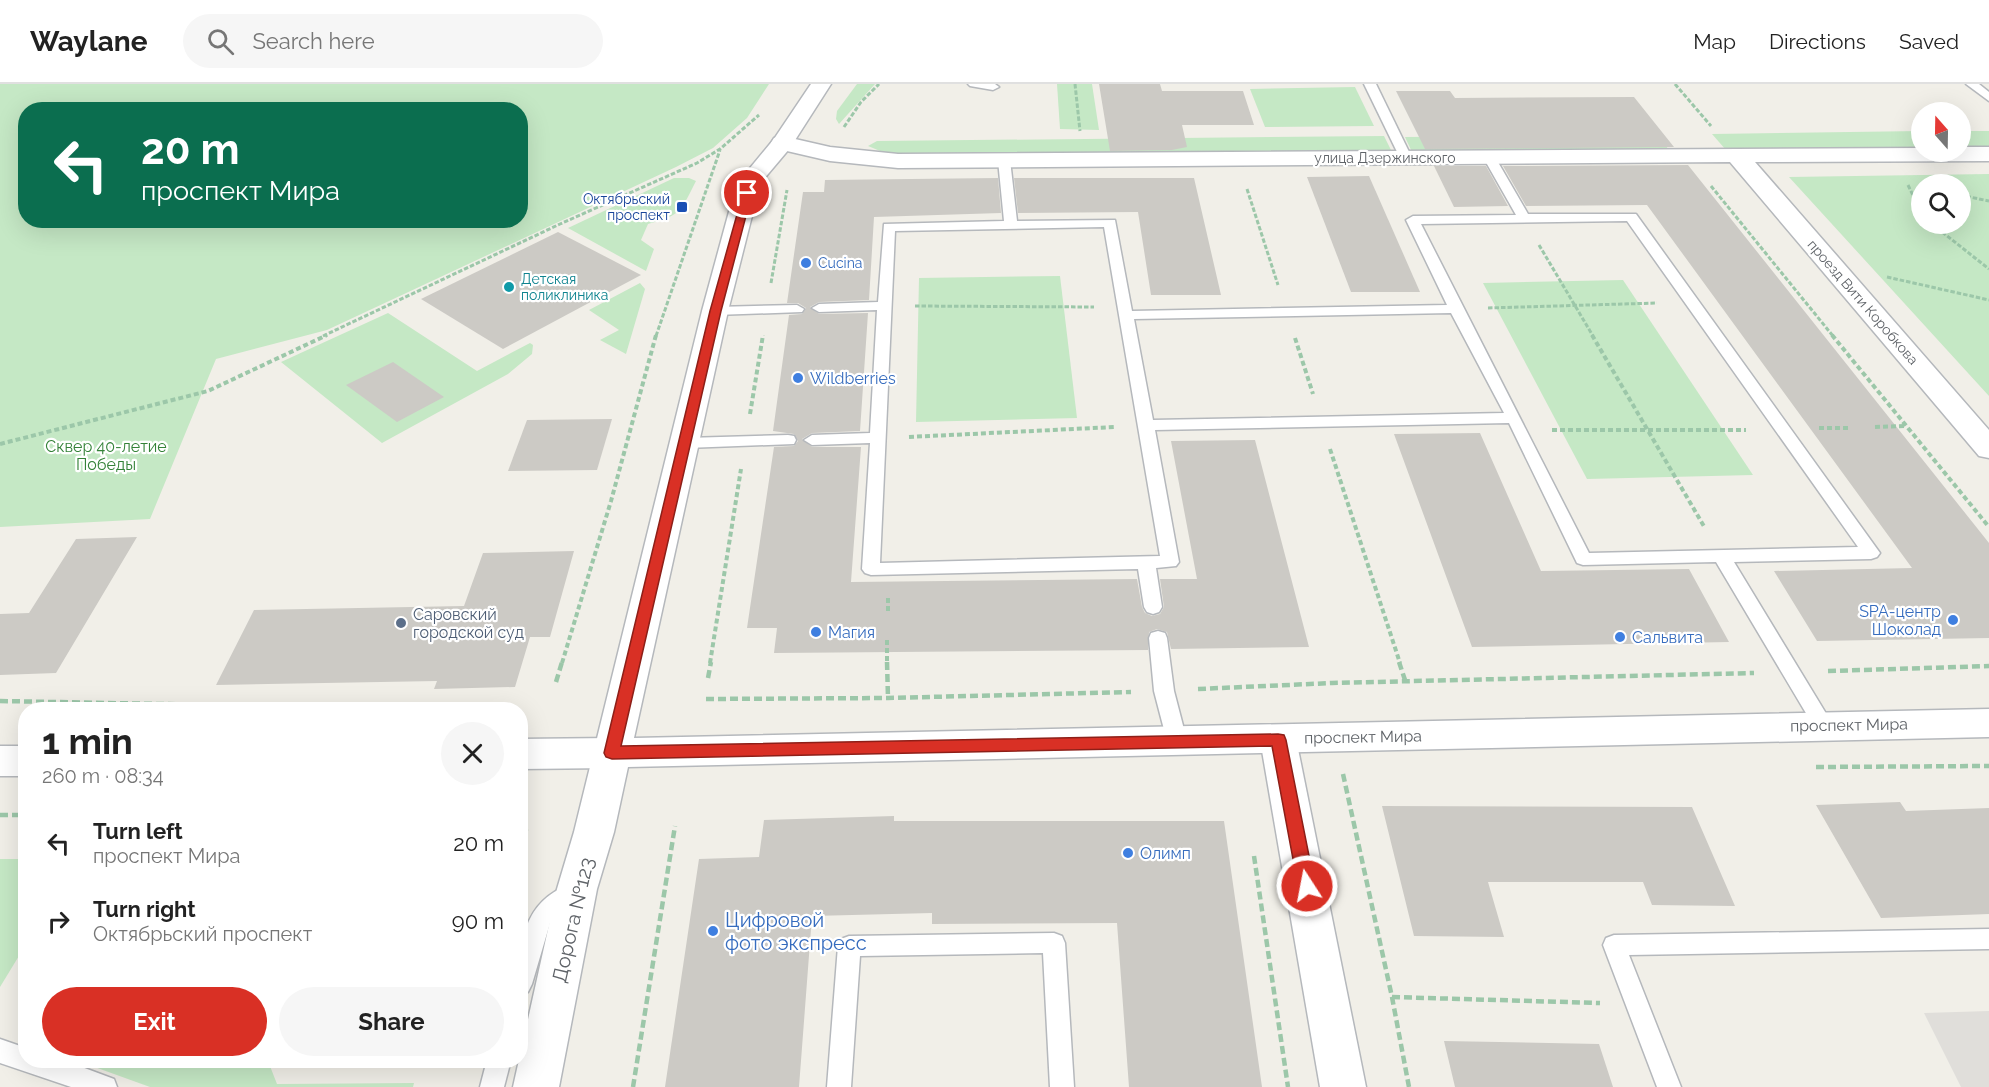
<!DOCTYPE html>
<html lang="en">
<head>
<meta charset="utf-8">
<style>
  body { margin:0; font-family:Raleway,sans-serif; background:#f6f6f6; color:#222; height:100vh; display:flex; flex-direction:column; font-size:22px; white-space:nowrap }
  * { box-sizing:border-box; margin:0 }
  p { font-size:20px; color:#767676 }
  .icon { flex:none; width:33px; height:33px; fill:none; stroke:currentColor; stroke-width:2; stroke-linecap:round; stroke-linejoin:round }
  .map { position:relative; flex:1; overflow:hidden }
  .drawer { position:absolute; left:18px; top:618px; width:510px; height:366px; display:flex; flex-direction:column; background:#fff; border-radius:24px; box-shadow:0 6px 24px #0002 }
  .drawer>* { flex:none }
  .banner { position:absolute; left:18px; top:18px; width:510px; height:126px; border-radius:24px; box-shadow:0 6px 24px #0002; background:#0b6e4f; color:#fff; overflow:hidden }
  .needle { width:39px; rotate:340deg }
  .controls { position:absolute; left:1911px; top:18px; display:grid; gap:12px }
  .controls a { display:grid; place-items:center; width:60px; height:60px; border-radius:50%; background:#fff; box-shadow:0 6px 24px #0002; font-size:30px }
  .pin { position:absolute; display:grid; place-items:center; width:51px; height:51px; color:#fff; margin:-26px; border:3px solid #fff; border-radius:50%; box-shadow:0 2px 6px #0007 }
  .me { position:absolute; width:66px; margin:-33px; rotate:349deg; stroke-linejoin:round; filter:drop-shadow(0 0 4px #0008) }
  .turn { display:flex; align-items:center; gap:21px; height:126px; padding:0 24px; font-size:27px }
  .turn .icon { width:78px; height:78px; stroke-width:2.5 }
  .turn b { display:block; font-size:42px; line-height:51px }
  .round { display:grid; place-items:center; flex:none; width:63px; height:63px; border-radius:32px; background:#f6f6f6 }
  .headline { display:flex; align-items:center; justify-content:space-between; height:102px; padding:0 24px }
  h1 { font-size:36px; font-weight:700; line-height:45px }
  .cta { display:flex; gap:12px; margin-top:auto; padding:12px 24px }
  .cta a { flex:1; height:69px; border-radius:36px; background:#d93025; color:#fff; font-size:24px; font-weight:700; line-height:69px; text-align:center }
  .cta a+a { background:#f6f6f6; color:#222 }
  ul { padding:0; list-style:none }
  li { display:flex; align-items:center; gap:18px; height:78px; padding:0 24px }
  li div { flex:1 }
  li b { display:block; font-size:22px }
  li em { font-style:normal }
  header { display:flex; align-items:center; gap:36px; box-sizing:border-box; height:84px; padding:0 30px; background:#fff; border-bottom:2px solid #e0e0e0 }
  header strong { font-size:28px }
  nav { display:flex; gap:33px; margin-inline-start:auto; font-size:21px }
  .search { width:420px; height:54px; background:#f6f6f6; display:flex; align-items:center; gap:15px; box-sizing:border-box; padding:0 21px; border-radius:33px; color:#767676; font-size:22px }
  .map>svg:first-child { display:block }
</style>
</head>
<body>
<header>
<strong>Waylane</strong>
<div class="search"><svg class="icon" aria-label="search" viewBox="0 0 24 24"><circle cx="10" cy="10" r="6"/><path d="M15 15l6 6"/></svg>Search here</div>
<nav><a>Map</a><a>Directions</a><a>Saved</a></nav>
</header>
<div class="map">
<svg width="1989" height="1003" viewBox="0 0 1989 1003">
  <rect width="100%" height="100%" fill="#f1efe8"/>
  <polygon fill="#e0deda" points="1989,927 1989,1003 1961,1003 1924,929"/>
  <g fill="#c5e8c5" fill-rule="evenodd">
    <path d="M0 0H769L747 34 713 64 676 83 327 246 216 275 150 435 0 443ZM26 26H520V136H26Z"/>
    <polygon points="857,0 875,0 839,40 836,35 837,27"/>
    <polygon points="1057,0 1092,0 1099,46 1060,45"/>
    <polygon points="1355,3 1374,42 1265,43 1250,5"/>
    <polygon points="1921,47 1921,64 1726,66 1712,50"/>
    <polygon points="1960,47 1989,47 1989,64 1961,64"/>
    <polygon points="1657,51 1669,66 1412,68 1405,53"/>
    <polygon points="1384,52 1392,68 885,69 868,62 877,57"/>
    <path d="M1989 90V312L1789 93ZM1922 100H1960V140H1922Z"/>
    <path d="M674 94H689L696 97C680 128 682 131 648 140L641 156 654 165 646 187 568 144Z"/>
    <polygon points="1060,192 1077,334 916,338 919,194"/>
    <polygon points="1623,196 1753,391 1587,395 1483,199"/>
    <polygon points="640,199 645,205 626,270 600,256 619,246 589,226"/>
    <polygon points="388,229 477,287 530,259 533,261 532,270 508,290 382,359 281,278"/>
    <polygon points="0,775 25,775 25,862 0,903"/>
    <polygon points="78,977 268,977 277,1000 414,999 413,1003 150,1003"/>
  </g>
  <g fill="#cccac5">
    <polygon points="1099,0 1160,0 1162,7 1243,7 1254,41 1182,41 1187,63 1172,66 1110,67"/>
    <polygon points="1396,7 1450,7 1455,14 1634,13 1674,63 1425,65"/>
    <polygon points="1688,81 1989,459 1989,554 1817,557 1774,487 1912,484 1647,121 1526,122 1503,82"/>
    <polygon points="1434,82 1486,82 1508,122 1454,123"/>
    <polygon points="1369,92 1420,208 1351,208 1307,93"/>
    <polygon points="998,94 1001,129 874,133 869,216 819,218 810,223 819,230 868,229 860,347 812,349 802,355 812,363 861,363 851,498 1137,495 1142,523 1145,529 1152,532 1160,530 1164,523 1160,495 1197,495 1171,357 1255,356 1309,563 1171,565 1167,548 1157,545 1149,548 1148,566 774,569 777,544 747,544 774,363 794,362 798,357 794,350 773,347 789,231 802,230 806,224 798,219 787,219 803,108 824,108 825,96"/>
    <polygon points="1014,94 1194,94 1221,211 1151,211 1138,128 1018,129"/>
    <polygon points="558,148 641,191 503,265 421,215"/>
    <polygon points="393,278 444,313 397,338 346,301"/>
    <polygon points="612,335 597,386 508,387 527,336"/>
    <polygon points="1480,349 1541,487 1689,485 1729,558 1472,563 1394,350"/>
    <polygon points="137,453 56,589 0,591 0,530 29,529 76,455"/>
    <polygon points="574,467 550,553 530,553 515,603 434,605 437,597 216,601 254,526 464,522 483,469"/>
    <polygon points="1900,718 1906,727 1989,724 1989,830 1881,834 1816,721"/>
    <polygon points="1382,722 1692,723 1735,822 1652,821 1643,798 1488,798 1504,853 1414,852"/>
    <polygon points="894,732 894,737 1224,737 1262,1003 1129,1003 1117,839 932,840 932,829 812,832 799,1003 665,1003 699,775 759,773 764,736"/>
    <polygon points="1444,957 1599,960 1613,1003 1455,1003"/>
  </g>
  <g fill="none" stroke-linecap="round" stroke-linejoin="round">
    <g stroke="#b5b8bc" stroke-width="3">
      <g id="service">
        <polygon points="968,0 995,0 999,3 993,6 970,2"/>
        <polygon points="1364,0 1376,0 1412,74 1410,77 1402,77 1400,74"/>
        <polygon points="1966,0 1979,0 1989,8 1989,17"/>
        <path d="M1489 69 1495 73 1528 130H1636L1880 469 1877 473 1871 475 1734 478 1830 636 1833 641 1830 646 1823 649 1816 646 1716 478 1583 481 1577 479 1509 339 1155 346 1179 478 1176 482 1156 484 1162 523 1159 528 1153 530 1147 528 1144 523 1138 485 871 491 865 489 862 485 870 359 812 361 804 356 812 351 870 349 877 226 819 228 812 224 819 220 878 218 884 140 1004 137 998 76 1004 72 1010 76 1017 137 1115 136 1132 227 1447 221 1406 136 1413 132 1516 131 1483 73ZM1627 137 1858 463 1589 469 1421 140ZM1104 143 1160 472 880 479 895 147ZM1451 229 1504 329 1153 336 1134 235Z"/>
        <polygon points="797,221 804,225 802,228 715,231 708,227 715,223"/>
        <polygon points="788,351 794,352 796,356 794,360 686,364 678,359 686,354"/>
        <polygon points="1158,547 1165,549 1167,554 1174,607 1187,657 1184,663 1177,665 1170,663 1167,657 1154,607 1149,554 1151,549"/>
        <path d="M571 800 579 803 582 810 579 817 550 839 532 900 528 908 520 911C520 864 519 819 571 800Z"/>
        <polygon points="1989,845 1989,865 1629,871 1681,1003 1657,1003 1603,861 1606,854 1614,851"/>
        <polygon points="1054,849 1062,852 1065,859 1074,1003 1050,1003 1043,869 860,872 851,1003 827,1003 838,862 841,855 849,852"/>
        <polygon points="0,955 26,964 26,976 63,976 114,995 117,1003 71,1003 0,979"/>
        <polygon points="487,976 511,976 504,1003 480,1003"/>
      </g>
    </g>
    <g stroke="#b5b8bc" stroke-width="3">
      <g id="minor">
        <polygon points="782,52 830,63 898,70 1922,64 1922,68 1960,68 1960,63 1989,63 1989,77 1755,78 1989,346 1989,374 1979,372 1730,78 898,84 830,77 774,64 771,59 774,54"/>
        <polygon points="1278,641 1291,645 1296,655 1366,1003 1320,1003 1260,655 1265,645"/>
        <polygon points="612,654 625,659 631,669 625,679 612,684 520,685 520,655"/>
        <rect x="0" y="662" width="26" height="30"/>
      </g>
    </g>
    <g stroke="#b5b8bc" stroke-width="3">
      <polygon id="tertiary" points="811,0 831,0 790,64 763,96 754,124 728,227 634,654 1989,625 1989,653 628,683 614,748 597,805 559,1003 513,1003 557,805 574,748 702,227 730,124 741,95 774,55"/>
    </g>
    <g stroke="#9cc7a9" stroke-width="3" stroke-dasharray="4.5 2" stroke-linecap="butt">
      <polyline points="1075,0 1080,47"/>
      <polyline points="1675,0 1711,42"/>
      <polyline points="844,43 861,18 879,0"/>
      <polyline points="1908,101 1922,130"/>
      <polyline points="1711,102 1833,252"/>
      <polyline points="1247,105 1278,201"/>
      <polyline points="1960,111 1989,117"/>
      <polyline points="1932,140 1989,185"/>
      <polyline points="1539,161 1593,252"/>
      <polyline points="1887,193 1989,216"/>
      <polyline points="771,199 787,106"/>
      <polyline points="915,222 1094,223"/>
      <polyline points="1488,224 1657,219"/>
      <polyline points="323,252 560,140 697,79 720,65 759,31"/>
      <polyline points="656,252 720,66"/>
    </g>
    <g stroke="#9cc7a9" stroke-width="4" stroke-dasharray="5 3" stroke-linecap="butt">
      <polyline points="1592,251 1705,444"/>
      <polyline points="1832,251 1989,443"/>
      <polyline points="1295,254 1313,310"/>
      <polyline points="750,330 763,251"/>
      <polyline points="1875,343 1907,342"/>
      <polyline points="1819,344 1851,344"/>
      <polyline points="1552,346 1746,346"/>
      <polyline points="909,353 1114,343"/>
      <polyline points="0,360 208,307 327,251"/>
      <polyline points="1330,365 1400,579"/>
      <polyline points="888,514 888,529"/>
      <polyline points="887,556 887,579"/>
      <polyline points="562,579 611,417 656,251"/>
      <polyline points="710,579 741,385"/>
    </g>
    <g stroke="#9cc7a9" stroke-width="4.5" stroke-dasharray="8 4" stroke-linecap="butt">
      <polyline points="887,578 888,614"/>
      <polyline points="1399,578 1406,599"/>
      <polyline points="1828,587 1989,582"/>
      <polyline points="708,594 711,578"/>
      <polyline points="556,598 562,578"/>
      <polyline points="1198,605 1332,599 1754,589"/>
      <polyline points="706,615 888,614 1131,608"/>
      <polyline points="0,617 488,626"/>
      <polyline points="1816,683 1989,682"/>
      <polyline points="1343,690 1392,913 1409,1003"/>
      <polyline points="0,731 26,731"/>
      <polyline points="520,746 528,748"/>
      <polyline points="1254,772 1288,1003"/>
      <polyline points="1392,913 1600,919"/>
      <polyline points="633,1003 675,742"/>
    </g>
    <use href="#service" fill="#fff" fill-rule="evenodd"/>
    <use href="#minor" fill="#fff" fill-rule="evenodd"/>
    <use href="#tertiary" fill="#fff" fill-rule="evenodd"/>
  </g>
  <polygon fill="#d93025" stroke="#8d1f18" stroke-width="1.5" points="747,106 752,109 721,227 621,662 1278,650 1284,651 1286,656 1315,802 1313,807 1307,809 1301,807 1298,802 1272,662 612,675 606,673 604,669 710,227 743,109"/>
  <rect fill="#1a4fb4" stroke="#fff" stroke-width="2" x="676" y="117" width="12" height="12" rx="3"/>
  <g fill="#3f7fe0" stroke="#fff" stroke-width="2">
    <circle cx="806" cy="179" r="6"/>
    <circle cx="798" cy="294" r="6"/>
    <circle cx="1953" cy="536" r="6"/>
    <circle cx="816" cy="548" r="6"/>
    <circle cx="1620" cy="553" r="6"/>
    <circle cx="1128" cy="769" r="6"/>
    <circle cx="713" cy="847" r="6"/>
  </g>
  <circle fill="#0f9aa8" stroke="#fff" stroke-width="2" cx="509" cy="203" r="6"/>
  <circle fill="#5c6f8a" stroke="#fff" stroke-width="2" cx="401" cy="539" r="6"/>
  <g text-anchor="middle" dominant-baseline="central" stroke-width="4.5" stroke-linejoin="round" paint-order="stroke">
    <g font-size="14" fill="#5f6368" stroke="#fff">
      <text x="1385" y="74">улица Дзержинского</text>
      <text transform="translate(1863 218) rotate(49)">проезд Вити Коробкова</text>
    </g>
    <g font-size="14" fill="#164399" stroke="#fff" text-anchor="end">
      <text x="670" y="115">Октябрьский<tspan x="670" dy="16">проспект</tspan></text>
    </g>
    <g font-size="14" fill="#366cbe" stroke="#fff" text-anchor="start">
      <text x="818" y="179">Cucina</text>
    </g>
    <g font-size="14" fill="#0d838f" stroke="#fff" text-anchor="start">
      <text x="521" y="195">Детская<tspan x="521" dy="16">поликлиника</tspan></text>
    </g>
    <g font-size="16" fill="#366cbe" stroke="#fff" text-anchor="start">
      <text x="810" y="294">Wildberries</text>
      <text x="1941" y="527" text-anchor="end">SPA-центр<tspan x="1941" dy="18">Шоколад</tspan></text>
      <text x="828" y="548">Магия</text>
      <text x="1632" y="553">Сальвита</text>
      <text x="1140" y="769">Олимп</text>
    </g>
    <g font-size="16" fill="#348238" stroke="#fff">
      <text x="106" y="362">Сквер 40-летие<tspan x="106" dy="18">Победы</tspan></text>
    </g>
    <g font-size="16" fill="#4e5e75" stroke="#fff" text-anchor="start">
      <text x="413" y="530">Саровский<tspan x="413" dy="18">городской суд</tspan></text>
    </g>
    <g font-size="16" fill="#5f6368" stroke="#fff">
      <text transform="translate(1849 641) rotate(-1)">проспект Мира</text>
      <text transform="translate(1363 653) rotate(-1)">проспект Мира</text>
    </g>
    <g font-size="20" fill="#5f6368" stroke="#fff">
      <text transform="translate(573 836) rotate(-77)">Дорога №123</text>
    </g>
    <g font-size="20" fill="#366cbe" stroke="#fff" text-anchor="start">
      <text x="725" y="836">Цифровой<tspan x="725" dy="23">фото экспресс</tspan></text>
    </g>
  </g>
</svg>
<div class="controls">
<a><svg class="needle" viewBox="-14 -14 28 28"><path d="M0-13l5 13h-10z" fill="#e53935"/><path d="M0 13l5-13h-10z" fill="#767676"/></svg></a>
<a><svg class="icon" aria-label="search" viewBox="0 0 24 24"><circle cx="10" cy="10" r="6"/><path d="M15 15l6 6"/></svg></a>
</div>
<div class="pin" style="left:747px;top:109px;background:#d93025"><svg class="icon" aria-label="arrive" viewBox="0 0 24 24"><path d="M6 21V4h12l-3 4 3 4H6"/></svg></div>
<svg class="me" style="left:1307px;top:802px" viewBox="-20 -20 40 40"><circle r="17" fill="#d93025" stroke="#fff" stroke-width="3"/><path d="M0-11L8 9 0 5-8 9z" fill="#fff"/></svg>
<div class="banner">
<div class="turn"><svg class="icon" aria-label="left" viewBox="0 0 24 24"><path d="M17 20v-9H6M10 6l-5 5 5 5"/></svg><div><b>20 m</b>проспект Мира</div></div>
</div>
<section class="drawer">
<div class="headline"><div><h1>1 min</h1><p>260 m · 08:34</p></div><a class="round"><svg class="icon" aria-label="close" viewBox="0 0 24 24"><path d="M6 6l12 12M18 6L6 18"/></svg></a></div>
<ul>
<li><svg class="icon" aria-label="left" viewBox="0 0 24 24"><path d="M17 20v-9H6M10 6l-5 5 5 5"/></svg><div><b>Turn left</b><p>проспект Мира</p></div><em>20 m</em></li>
<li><svg class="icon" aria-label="right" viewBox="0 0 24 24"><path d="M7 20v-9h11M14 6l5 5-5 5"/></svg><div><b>Turn right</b><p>Октябрьский проспект</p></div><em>90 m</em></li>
</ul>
<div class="cta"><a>Exit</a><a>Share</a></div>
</section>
</div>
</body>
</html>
